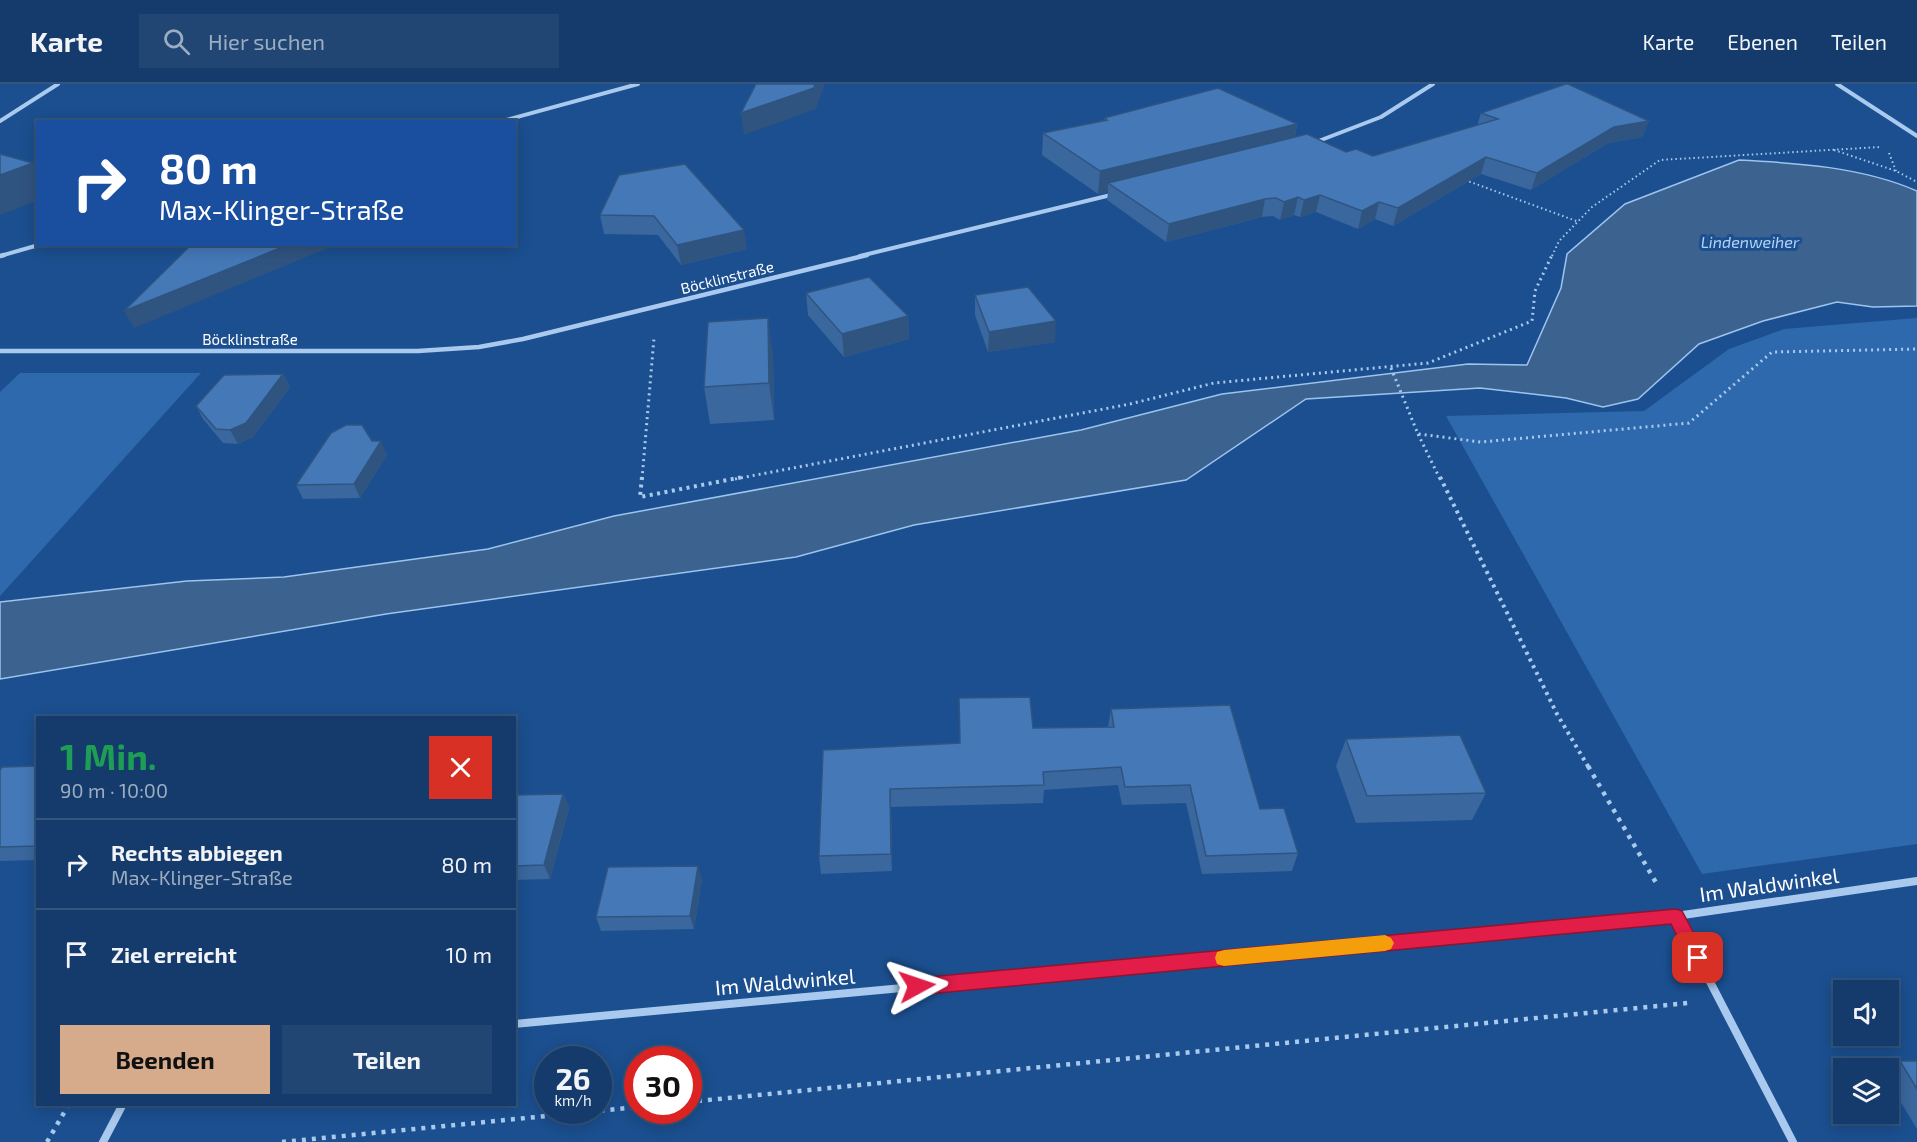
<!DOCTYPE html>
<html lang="de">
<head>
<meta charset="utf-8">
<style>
  body { margin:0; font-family:"Exo 2",sans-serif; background:#214673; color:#f1f3f6; height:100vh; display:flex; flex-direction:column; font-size:22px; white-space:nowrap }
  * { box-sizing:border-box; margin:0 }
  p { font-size:20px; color:#9dadc1 }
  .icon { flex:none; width:33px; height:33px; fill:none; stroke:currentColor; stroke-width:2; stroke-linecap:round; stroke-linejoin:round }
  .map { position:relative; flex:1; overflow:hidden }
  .panel { position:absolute; left:36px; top:632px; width:480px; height:390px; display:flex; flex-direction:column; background:#143b6b; border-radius:0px; box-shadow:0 3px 15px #0003,0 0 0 2px #33557e }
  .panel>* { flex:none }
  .banner { position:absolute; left:36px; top:36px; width:480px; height:126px; border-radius:0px; box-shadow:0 3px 15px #0003,0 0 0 2px #33557e; background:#1a4fa0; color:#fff; overflow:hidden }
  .buttons { position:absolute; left:1833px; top:896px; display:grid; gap:12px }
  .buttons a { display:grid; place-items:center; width:66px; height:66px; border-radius:0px; background:#143b6b; box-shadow:0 3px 15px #0003,0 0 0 2px #33557e; font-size:30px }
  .speed { position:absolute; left:534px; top:962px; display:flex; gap:12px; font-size:30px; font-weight:700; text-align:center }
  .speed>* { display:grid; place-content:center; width:78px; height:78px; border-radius:50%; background:#143b6b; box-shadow:0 3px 15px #0003,0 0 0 2px #33557e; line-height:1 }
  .speed small { font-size:15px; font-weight:400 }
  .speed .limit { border:9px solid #d22; background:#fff; color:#111 }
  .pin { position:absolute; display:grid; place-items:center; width:51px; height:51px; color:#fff; margin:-26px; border-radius:12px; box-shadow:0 3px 9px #0006 }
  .me { position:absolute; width:66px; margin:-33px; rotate:85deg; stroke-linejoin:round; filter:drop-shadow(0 0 4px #0008) }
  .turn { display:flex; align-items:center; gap:21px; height:126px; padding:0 24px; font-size:27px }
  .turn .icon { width:78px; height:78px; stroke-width:2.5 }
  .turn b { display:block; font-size:42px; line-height:51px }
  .round { display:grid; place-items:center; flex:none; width:63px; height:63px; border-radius:0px; background:#214673 }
  .head { display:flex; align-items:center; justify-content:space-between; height:102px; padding:0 24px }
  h1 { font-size:36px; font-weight:700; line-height:45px; color:#1e9e55 }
  .button { display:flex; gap:12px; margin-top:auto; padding:12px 24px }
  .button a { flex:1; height:69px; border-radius:0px; background:#d6ab8b; color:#111; font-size:24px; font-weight:700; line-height:69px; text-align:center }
  .button a+a { background:#214673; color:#f1f3f6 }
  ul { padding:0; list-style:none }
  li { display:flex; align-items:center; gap:18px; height:90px; padding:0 24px; border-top:2px solid #33557e }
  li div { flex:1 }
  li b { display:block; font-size:22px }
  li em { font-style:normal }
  header { display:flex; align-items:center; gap:36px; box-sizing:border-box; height:84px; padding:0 30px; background:#143b6b; border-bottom:2px solid #33557e }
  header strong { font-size:28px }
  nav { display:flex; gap:33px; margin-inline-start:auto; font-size:21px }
  .search { width:420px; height:54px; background:#214673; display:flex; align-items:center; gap:15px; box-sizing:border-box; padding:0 21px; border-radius:0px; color:#9dadc1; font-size:22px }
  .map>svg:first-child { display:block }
</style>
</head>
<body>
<header>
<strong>Karte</strong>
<div class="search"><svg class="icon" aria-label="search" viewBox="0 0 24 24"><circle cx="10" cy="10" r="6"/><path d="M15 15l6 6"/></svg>Hier suchen</div>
<nav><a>Karte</a><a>Ebenen</a><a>Teilen</a></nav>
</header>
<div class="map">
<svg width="1917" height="1058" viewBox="0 0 1917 1058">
  <rect width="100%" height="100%" fill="#1b4f8f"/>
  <g fill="#2e69ad">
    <polygon points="1917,234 1917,760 1702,790 1446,332 1644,327 1729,265 1784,245"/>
    <polygon points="20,289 201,289 0,512 0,308"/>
  </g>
  <path fill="#3c6290" stroke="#9cc4f0" stroke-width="1.5" d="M1739 76C1798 79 1862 83 1917 107V222L1873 223 1837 218 1763 237 1699 260 1638 315 1603 323 1566 314 1480 304 1306 315 1186 396 914 441 796 473 386 530 0 595V518L187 497 284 493 488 465 614 432 1081 346 1222 310 1468 280 1527 281 1561 204 1567 170 1625 120Z"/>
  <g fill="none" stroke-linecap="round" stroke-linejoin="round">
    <g stroke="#a9c9ee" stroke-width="2" stroke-dasharray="1.5 3" stroke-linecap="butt">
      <polyline points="1834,66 1896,87 1917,98"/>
      <polyline points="1889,69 1896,87"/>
      <polyline points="1465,96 1579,138"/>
      <polyline points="1552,172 1559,157 1592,123 1660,76 1880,63"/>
    </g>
    <g stroke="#a9c9ee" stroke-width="3" stroke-dasharray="2 4" stroke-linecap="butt">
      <polyline points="1391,284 1418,350 1481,358 1689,339 1772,268 1917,265"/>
      <polyline points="1418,350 1440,395"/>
      <polyline points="642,395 654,254"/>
      <polyline points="735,395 1130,320 1214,299 1428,279 1532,237 1535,207 1552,171"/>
    </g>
    <g stroke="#a9c9ee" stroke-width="4" stroke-dasharray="3 4.5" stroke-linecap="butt">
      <polyline points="642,393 640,413 743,393"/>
      <polyline points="1440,393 1557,630 1589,684"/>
    </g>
    <g stroke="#a9c9ee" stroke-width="4.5" stroke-dasharray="4 6" stroke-linecap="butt">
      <polyline points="1588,682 1658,802"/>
      <polyline points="688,1018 1688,919"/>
      <polyline points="47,1058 69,1020"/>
      <polyline points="282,1058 638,1023"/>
    </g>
    <g stroke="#a9c9ee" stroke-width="4">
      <polyline points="1837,0 1917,52"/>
      <polyline points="0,37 58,0"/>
      <polyline points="499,38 638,0"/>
      <polyline points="1316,58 1381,33 1433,0"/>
      <polyline points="0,172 42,160"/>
      <polyline points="860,172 1115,110"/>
    </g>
    <g stroke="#a9c9ee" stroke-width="4.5">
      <polyline points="0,172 4,171"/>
      <polyline points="0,267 418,267 479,263 523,255 867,171"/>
    </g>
    <g stroke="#a9c9ee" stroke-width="8">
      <polyline points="1676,832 1793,1058"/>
      <polyline points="514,940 1676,832 1917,797"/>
      <polyline points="103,1058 123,1020"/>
    </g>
  </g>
  <g fill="#3a679d">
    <polygon points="1481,29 1649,37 1642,53 1608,59 1531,106 1481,90 1393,142 1375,135 1358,145 1316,128 1300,133 1294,131 1280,136 1273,132 1262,133 1166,158 1107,116 1108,108 1098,110 1042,71 1043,49 1104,36 1104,34 1297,40 1295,53 1346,68 1373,72 1477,42"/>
    <polygon points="619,91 747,165 681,181 658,151 604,150 600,131"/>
    <polygon points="806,209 908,232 909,255 844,273 808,231"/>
    <polygon points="975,211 1055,258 988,268 975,231"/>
    <polygon points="773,270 774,336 710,340 704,303"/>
    <polygon points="283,290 290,303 253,353 238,360 223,359 203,335 196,322"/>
    <polygon points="372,357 387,371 360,414 303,415 296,401"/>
    <polygon points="959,614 1033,644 1108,643 1111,625 1260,725 1298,769 1292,787 1202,790 1186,719 1122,721 1118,701 1044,706 1043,719 891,723 892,787 821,790 819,772 823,666 960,659"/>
    <polygon points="1346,655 1486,709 1472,736 1356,739 1336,682"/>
    <polygon points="38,682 38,776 0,777 0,686"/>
    <polygon points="563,710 569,724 550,795 514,796 514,711"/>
    <polygon points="702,795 694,845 601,847 596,833"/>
    <polygon points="1900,977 1917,977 1917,1045 1888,997 1888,986"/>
  </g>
  <g fill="#305480">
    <polygon points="815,0 825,0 816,25 744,51 741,29"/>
    <polygon points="1649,37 1642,53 1608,59 1531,106 1537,89 1614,43"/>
    <polygon points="1297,40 1293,62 1108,99 1108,108 1098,110 1100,87"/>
    <polygon points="1486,73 1481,90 1393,142 1398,124"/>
    <polygon points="33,79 38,87 38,116 0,131 0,91"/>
    <polygon points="1320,111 1316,128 1300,133 1304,116"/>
    <polygon points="1298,113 1294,131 1280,136 1284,118"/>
    <polygon points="1265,115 1262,133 1166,158 1169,140"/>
    <polygon points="1379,118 1375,135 1358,145 1362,127"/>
    <polygon points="744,146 747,165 681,181 677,161"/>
    <polygon points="290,160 338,160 134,244 124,227"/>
    <polygon points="908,232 909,255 844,273 842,250"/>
    <polygon points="768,234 773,270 774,336 769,299"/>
    <polygon points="1056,237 1055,258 988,268 989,248"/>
    <polygon points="283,290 290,303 253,353 238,360 230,346"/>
    <polygon points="381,357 387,371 360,414 354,400"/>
    <polygon points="890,705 891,723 892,787 891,770"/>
    <polygon points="563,710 569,724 550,795 544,781"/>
    <polygon points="698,782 702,795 694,845 690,832"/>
  </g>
  <g fill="#4478b7" stroke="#305480" stroke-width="1.5">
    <polygon points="756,0 815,0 814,4 741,29"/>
    <polygon points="1566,0 1568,0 1649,37 1614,43 1537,89 1486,73 1398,124 1379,118 1362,127 1320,111 1304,116 1298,113 1284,118 1276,114 1265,115 1169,140 1108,99 1307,50 1346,68 1356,65 1373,72 1498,35 1481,29"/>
    <polygon points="1218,4 1297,40 1100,87 1043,49 1107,36 1104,34"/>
    <polygon points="0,70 33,79 0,91"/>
    <polygon points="685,80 744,146 677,161 654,132 600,131 619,91"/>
    <polygon points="192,160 290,160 124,227"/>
    <polygon points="869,193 908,232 842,250 806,209"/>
    <polygon points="1028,203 1056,237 989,248 975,211"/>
    <polygon points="768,234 769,299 704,303 708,238"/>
    <polygon points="283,290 246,339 230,346 216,345 196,322 224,291"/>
    <polygon points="346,341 362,341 372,357 381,357 354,400 296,401 331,349"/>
    <polygon points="1030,613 1033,644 1114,643 1111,625 1230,621 1260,725 1284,724 1298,769 1206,772 1190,701 1125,703 1121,683 1043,688 1044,701 890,705 891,770 819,772 823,666 960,659 959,614"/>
    <polygon points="1460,651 1486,709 1367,712 1346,655"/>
    <polygon points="38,682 38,762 0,763 0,686 2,683"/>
    <polygon points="563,710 544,781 514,782 514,711"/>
    <polygon points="698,782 690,832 596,833 608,783"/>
    <polygon points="1900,977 1917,977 1917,1005"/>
  </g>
  <polygon fill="#e11d48" stroke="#92132f" stroke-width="1.5" points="1676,825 1682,827 1704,868 1707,874 1704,880 1698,882 1691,880 1671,840 917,911 911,908 908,902 911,896 917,894"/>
  <polygon fill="#f59e0b" points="1385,851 1391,854 1394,859 1391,865 1385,867 1224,882 1217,880 1215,874 1217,868 1224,866"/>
  <g text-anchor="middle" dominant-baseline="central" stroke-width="6" stroke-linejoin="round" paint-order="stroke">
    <g font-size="15" fill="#fff" stroke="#1b4f8f">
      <text transform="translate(727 193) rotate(-14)">Böcklinstraße</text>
      <text x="250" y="255">Böcklinstraße</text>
    </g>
    <g font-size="16" font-style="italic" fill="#b5d3f5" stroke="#1b4f8f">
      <text x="1750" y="157">Lindenweiher</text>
    </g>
    <g font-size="21" fill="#fff" stroke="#1b4f8f">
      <text transform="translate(1769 800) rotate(-8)">Im Waldwinkel</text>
      <text transform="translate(785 897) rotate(-5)">Im Waldwinkel</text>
    </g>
  </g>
</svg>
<div class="buttons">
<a><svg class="icon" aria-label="sound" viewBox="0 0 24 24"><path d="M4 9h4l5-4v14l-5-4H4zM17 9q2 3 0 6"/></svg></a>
<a><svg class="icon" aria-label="layers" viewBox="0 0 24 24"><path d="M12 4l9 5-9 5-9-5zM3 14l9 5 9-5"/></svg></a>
</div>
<div class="speed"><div>26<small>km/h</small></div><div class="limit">30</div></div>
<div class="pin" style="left:1698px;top:874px;background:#d93025"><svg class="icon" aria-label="arrive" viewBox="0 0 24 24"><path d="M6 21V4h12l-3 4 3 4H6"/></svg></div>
<svg class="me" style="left:917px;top:902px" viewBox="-20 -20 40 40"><path d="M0-17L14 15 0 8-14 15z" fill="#e11d48" stroke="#fff" stroke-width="4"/></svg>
<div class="banner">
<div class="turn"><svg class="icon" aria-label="right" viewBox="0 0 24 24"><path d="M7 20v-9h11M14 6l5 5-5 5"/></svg><div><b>80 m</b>Max-Klinger-Straße</div></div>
</div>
<section class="panel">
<div class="head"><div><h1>1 Min.</h1><p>90 m · 10:00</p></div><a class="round" style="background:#d93025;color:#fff"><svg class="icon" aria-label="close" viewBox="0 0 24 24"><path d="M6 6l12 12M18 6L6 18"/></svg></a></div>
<ul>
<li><svg class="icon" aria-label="right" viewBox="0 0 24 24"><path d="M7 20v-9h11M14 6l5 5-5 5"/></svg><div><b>Rechts abbiegen</b><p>Max-Klinger-Straße</p></div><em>80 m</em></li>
<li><svg class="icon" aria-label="arrive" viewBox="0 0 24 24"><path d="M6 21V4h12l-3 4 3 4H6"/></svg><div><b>Ziel erreicht</b></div><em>10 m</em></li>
</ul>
<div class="button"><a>Beenden</a><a>Teilen</a></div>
</section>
</div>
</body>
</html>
